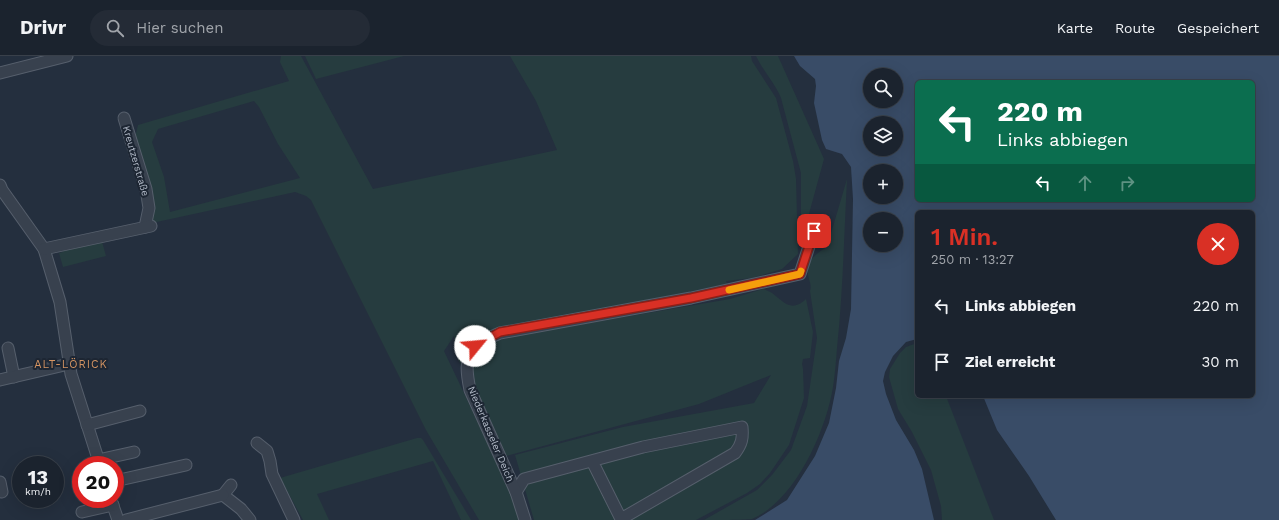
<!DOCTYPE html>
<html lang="de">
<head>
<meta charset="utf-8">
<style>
  body { margin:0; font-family:"Work Sans",sans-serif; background:#242b36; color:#f1f3f6; height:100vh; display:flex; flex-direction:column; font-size:15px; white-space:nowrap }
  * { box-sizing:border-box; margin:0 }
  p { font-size:13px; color:#a0a4aa }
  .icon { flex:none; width:22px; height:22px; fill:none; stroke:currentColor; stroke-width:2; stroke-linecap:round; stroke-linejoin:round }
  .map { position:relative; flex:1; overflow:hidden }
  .panel { position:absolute; left:915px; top:154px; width:340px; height:188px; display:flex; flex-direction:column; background:#1b232e; border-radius:6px; box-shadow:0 4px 16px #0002,0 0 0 1px #39404a }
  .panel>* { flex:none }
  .hud { position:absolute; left:915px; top:24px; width:340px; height:122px; border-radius:6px; box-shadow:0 4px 16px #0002,0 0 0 1px #39404a; background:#0b6e4f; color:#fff; overflow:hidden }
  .controls { position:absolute; left:863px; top:12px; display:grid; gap:8px }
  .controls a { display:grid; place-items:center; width:40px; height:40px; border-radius:50%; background:#1b232e; box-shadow:0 4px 16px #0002,0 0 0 1px #39404a; font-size:20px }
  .speed { position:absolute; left:12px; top:400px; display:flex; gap:8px; font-size:20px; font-weight:700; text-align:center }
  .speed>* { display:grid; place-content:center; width:52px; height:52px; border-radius:50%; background:#1b232e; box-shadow:0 4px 16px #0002,0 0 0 1px #39404a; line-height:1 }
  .speed small { font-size:10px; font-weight:400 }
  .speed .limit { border:6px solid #d22; background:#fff; color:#111 }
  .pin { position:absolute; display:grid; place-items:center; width:34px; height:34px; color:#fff; margin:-17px; border-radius:8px; box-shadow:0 2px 6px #0006 }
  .me { position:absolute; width:44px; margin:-22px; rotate:62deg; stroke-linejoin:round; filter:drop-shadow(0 0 3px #0008) }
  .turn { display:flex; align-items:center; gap:14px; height:84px; padding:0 16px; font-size:18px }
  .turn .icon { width:52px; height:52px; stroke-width:2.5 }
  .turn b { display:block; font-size:28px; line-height:34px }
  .lanes { display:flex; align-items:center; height:38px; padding:0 16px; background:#0003; justify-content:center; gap:20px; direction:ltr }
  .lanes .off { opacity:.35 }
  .round { display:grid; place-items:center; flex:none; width:42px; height:42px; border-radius:21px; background:#242b36 }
  .headline { display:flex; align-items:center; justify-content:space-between; height:68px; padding:0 16px }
  h1 { font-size:24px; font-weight:600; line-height:30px; color:#d93025 }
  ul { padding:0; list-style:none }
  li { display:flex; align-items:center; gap:12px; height:56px; padding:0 16px }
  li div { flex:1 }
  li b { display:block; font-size:15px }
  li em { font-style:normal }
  header { display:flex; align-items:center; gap:24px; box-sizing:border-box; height:56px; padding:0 20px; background:#1b232e; border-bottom:1px solid #39404a }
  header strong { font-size:19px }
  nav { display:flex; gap:22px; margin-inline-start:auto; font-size:14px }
  .search { width:280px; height:36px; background:#242b36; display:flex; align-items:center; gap:10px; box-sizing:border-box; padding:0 14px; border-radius:22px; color:#a0a4aa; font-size:15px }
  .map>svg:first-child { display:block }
</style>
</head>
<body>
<header>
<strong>Drivr</strong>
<div class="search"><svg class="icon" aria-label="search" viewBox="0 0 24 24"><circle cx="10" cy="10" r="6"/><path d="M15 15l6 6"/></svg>Hier suchen</div>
<nav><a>Karte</a><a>Route</a><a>Gespeichert</a></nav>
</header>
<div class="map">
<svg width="1279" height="464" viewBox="0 0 1279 464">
  <rect width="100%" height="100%" fill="#242f3e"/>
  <g fill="#263c3f" fill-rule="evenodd">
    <path d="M281 0H301L373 133 557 94 536 45 510 0H751L752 5 776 42 793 105 796 123 798 198 782 213 752 222 726 225 727 228 553 263 468 295 461 309 458 303 454 280 444 295 510 434 521 464H479L426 374 311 144 306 140 295 136 152 167 135 82 138 69 289 25 280 6ZM254 45 259 51 278 88 300 122 170 156 164 121 152 86 158 73Z"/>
    <polygon points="305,0 404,0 316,23"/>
    <path d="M756 0H778L824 103 801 187V117L781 42C775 27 763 15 756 0Z"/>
    <path d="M847 123C844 179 843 236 837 292 836 305 835 318 833 331 826 375 795 445 752 463 745 464 713 464 704 464L757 434 772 419 791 394 807 350 817 282 810 235C812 229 809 225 808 219 805 205 817 197 827 191Z"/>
    <polygon points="101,182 106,200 63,211 59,197 63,196 64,192"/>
    <path d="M763 233C766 234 769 235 772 237 784 246 791 257 806 243L813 276 810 302 803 303 802 308 803 313 804 342 789 389 770 417 760 428 747 437 696 464H534L515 399 623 371 754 347 771 319 699 348 506 400C497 380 462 323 473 303 482 287 502 284 518 279L730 243Z"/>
    <polygon points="917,287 917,340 946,340 994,464 942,464 941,450 931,414 912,376 898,353 889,321 890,313 900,297 906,291"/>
    <polygon points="417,382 421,382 423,384 471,464 461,464 433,405 317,438 329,464 303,464 280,422"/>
  </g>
  <path fill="#394c67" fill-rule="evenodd" d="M794 0H1279V464H1056L1029 420 997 374 983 340H1253V156H917V283L906 286 893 300 885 316 883 325 886 338 896 364 914 394 922 413 934 464H755L787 444 815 400 829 367 836 332 839 305 846 282 851 253 853 143 851 111 842 98 826 93 822 84 814 47 816 30 815 23 800 10ZM870 19H896V45H870ZM917 26H1253V144H917ZM870 67H896V93H870ZM870 115H896V141H870ZM870 163H896V189H870Z"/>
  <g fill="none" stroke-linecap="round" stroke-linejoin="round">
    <g stroke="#565f6c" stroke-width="13">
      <g id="minor">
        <polyline points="0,17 67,0"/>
        <polyline points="124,62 146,133 149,152 145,171"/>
        <polyline points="0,129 2,134 44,193 60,246 71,318 100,409"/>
        <polyline points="44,193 151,170"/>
        <polyline points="8,292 14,321"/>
        <polyline points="0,324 69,308"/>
        <polyline points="87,369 140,355"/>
        <polyline points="257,387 267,395 270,405 272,418 294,464"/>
        <polyline points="98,404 134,396"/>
        <polyline points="115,425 186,409"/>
        <polyline points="0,426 2,436"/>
        <polyline points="231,429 223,439 241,453 250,464"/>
        <path d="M516 436 524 423 643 391 742 371C743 382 742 388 735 397L621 463 592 405"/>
        <polyline points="111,444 118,464"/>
        <polyline points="82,456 113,449"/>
        <polyline points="126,464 223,439"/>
        <path d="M525 464 516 436 470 334C467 319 464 303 474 291 479 286 493 280 500 277L691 242 800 218 814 175"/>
      </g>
    </g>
    <use href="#minor" stroke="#38414e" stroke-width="11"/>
  </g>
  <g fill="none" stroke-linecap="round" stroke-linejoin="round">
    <g stroke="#8d1f18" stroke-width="10">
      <polyline id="route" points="475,290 500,276 691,242 800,218 814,175"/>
    </g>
    <use href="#route" stroke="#d93025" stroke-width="7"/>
    <polyline stroke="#f59e0b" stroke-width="7" points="729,234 800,218 801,215"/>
  </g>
  <g text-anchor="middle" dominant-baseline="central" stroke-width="4" stroke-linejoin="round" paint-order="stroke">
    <g font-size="10" fill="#b4bcc9" stroke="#1d2633">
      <text transform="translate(136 105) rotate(74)">Kreutzerstraße</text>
      <text transform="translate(491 378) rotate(67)">Niederkasseler Deich</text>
    </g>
    <g font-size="11" letter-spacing="1" fill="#d59563" stroke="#1d2633">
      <text x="71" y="308">ALT-LÖRICK</text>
    </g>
  </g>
</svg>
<div class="controls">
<a><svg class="icon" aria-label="search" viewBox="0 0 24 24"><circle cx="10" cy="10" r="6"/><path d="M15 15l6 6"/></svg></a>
<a><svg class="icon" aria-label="layers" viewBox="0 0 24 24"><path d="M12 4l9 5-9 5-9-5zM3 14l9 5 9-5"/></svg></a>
<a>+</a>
<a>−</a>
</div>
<div class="speed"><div>13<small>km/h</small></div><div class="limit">20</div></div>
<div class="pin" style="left:814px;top:175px;background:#d93025"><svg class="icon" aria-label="arrive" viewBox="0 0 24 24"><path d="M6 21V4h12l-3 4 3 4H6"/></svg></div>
<svg class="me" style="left:475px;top:290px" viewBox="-20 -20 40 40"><circle r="19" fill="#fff"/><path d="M0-13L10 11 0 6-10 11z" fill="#d93025"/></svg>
<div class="hud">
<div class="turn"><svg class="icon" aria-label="left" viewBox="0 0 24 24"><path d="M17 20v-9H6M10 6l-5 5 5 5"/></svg><div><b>220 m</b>Links abbiegen</div></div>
<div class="lanes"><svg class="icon" aria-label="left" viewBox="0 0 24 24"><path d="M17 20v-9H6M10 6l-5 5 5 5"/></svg><svg class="icon off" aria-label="ahead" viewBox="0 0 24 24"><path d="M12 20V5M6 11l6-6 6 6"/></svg><svg class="icon off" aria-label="right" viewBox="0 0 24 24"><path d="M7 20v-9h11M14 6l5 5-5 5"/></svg></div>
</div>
<section class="panel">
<div class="headline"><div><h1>1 Min.</h1><p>250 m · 13:27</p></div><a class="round" style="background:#d93025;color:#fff"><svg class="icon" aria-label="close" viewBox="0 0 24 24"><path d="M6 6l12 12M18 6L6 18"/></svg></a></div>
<ul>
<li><svg class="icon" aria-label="left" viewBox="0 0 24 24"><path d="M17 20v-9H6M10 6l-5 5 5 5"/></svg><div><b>Links abbiegen</b></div><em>220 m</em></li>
<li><svg class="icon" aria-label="arrive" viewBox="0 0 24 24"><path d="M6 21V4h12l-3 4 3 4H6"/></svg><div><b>Ziel erreicht</b></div><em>30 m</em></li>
</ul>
</section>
</div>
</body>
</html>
